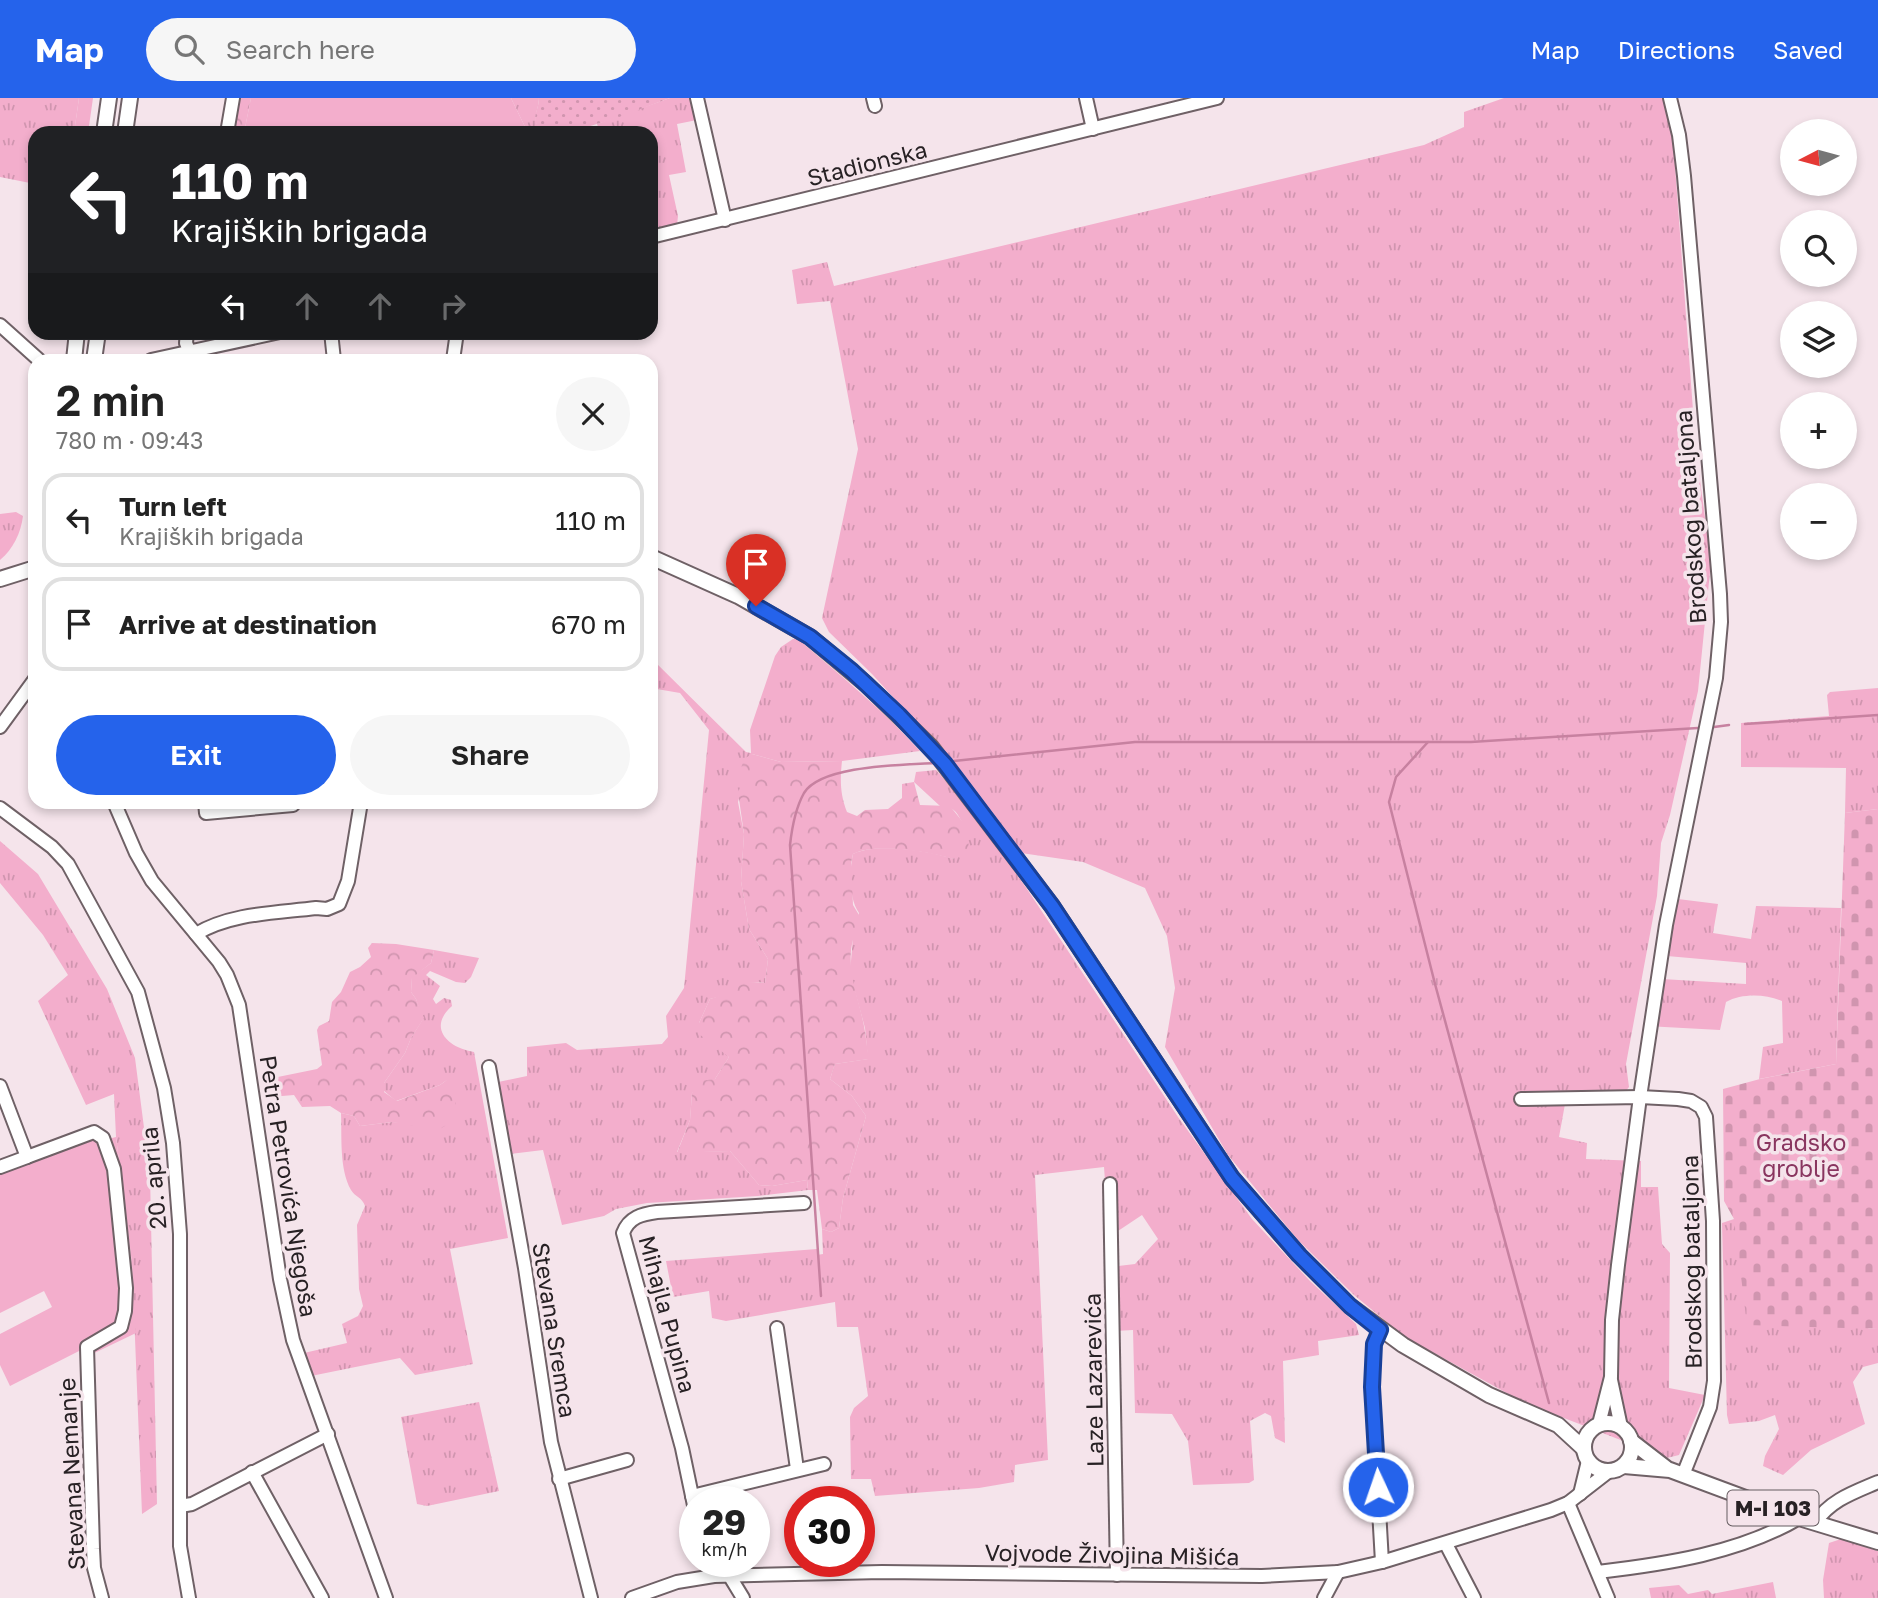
<!DOCTYPE html>
<html lang="en">
<head>
<meta charset="utf-8">
<style>
  body { margin:0; font-family:"Golos Text",sans-serif; background:#f6f6f6; color:#222; height:100vh; display:flex; flex-direction:column; font-size:26px; white-space:nowrap }
  * { box-sizing:border-box; margin:0 }
  p { font-size:23px; color:#767676 }
  .icon { flex:none; width:38px; height:38px; fill:none; stroke:currentColor; stroke-width:2; stroke-linecap:round; stroke-linejoin:round }
  .map { position:relative; flex:1; overflow:hidden }
  .side { position:absolute; left:28px; top:256px; width:630px; height:455px; display:flex; flex-direction:column; background:#fff; border-radius:21px; box-shadow:0 4px 10px #0003 }
  .side>* { flex:none }
  .top-card { position:absolute; left:28px; top:28px; width:630px; height:214px; border-radius:21px; box-shadow:0 4px 10px #0003; background:#202124; color:#fff; overflow:hidden }
  .needle { width:46px; rotate:264deg }
  .tools { position:absolute; left:1780px; top:21px; display:grid; gap:14px }
  .tools a { display:grid; place-items:center; width:77px; height:77px; border-radius:50%; background:#fff; box-shadow:0 4px 10px #0003; font-size:35px }
  .speed { position:absolute; left:679px; top:1388px; display:flex; gap:14px; font-size:35px; font-weight:700; text-align:center }
  .speed>* { display:grid; place-content:center; width:91px; height:91px; border-radius:50%; background:#fff; box-shadow:0 4px 10px #0003; line-height:1 }
  .speed small { font-size:18px; font-weight:400 }
  .speed .limit { border:10px solid #d22; background:#fff; color:#111 }
  .pin { position:absolute; display:grid; place-items:center; width:60px; height:60px; color:#fff; margin:-72px -30px; border-radius:50% 50% 50% 0; rotate:-45deg; box-shadow:0 0 7px #0007 }
  .pin .icon { rotate:45deg }
  .me { position:absolute; width:77px; margin:-38px; rotate:357deg; stroke-linejoin:round; filter:drop-shadow(0 0 5px #0008) }
  .turn { display:flex; align-items:center; gap:24px; height:147px; padding:0 28px; font-size:32px }
  .turn .icon { width:91px; height:91px; stroke-width:2.5 }
  .turn b { display:block; font-size:49px; line-height:60px }
  .lanes { display:flex; align-items:center; height:66px; padding:0 28px; background:#0003; justify-content:center; gap:35px; direction:ltr }
  .lanes .off { opacity:.35 }
  .round { display:grid; place-items:center; flex:none; width:74px; height:74px; border-radius:37px; background:#f6f6f6 }
  .head { display:flex; align-items:center; justify-content:space-between; height:119px; padding:0 28px }
  h1 { font-size:42px; font-weight:600; line-height:52px }
  .action { display:flex; gap:14px; margin-top:auto; padding:14px 28px }
  .action a { flex:1; height:80px; border-radius:42px; background:#2563eb; color:#fff; font-size:28px; font-weight:600; line-height:80px; text-align:center }
  .action a+a { background:#f6f6f6; color:#222 }
  ul { padding:0; list-style:none }
  li { display:flex; align-items:center; gap:21px; height:94px; margin:0 14px 10px; padding:0 14px; border:4px solid #e0e0e0; border-radius:21px }
  li div { flex:1 }
  li b { display:block; font-size:26px }
  li em { font-style:normal }
  header { display:flex; align-items:center; gap:42px; box-sizing:border-box; height:98px; padding:0 35px; background:#2563eb; color:#fff }
  header strong { font-size:33px }
  nav { display:flex; gap:38px; margin-inline-start:auto; font-size:24px }
  .search { width:490px; height:63px; background:#f6f6f6; display:flex; align-items:center; gap:18px; box-sizing:border-box; padding:0 24px; border-radius:38px; color:#767676; font-size:26px }
  .map>svg:first-child { display:block }
</style>
</head>
<body>
<header>
<strong>Map</strong>
<div class="search"><svg class="icon" aria-label="search" viewBox="0 0 24 24"><circle cx="10" cy="10" r="6"/><path d="M15 15l6 6"/></svg>Search here</div>
<nav><a>Map</a><a>Directions</a><a>Saved</a></nav>
</header>
<div class="map">
<svg width="1878" height="1500" viewBox="0 0 1878 1500">
  <defs>
    <pattern id="grass-tufts" width="24" height="20" patternUnits="userSpaceOnUse" patternTransform="scale(1.75)"><rect width="24" height="20" fill="#f3aecc"/><path d="M3 7l-1-3M5 7V3M7 7l1-3M15 17l-1-3M17 17v-4M19 17l1-3" fill="none" stroke="#d095af"/></pattern>
    <pattern id="forest-crowns" width="20" height="18" patternUnits="userSpaceOnUse" patternTransform="scale(1.75)"><rect width="20" height="18" fill="#f3aecc"/><path d="M2 6a3 3 0 1 1 6 0M12 15a3 3 0 1 1 6 0" fill="none" stroke="#d095af"/></pattern>
    <pattern id="cemetery-stones" width="16" height="16" patternUnits="userSpaceOnUse" patternTransform="scale(1.75)"><rect width="16" height="16" fill="#f3aecc"/><path d="M2 7V4a2 2 0 0 1 4 0v3zM10 15v-3a2 2 0 0 1 4 0v3z" fill="#d095af"/></pattern>
    <pattern id="garden-dots" width="8" height="8" patternUnits="userSpaceOnUse" patternTransform="scale(1.75)"><rect width="8" height="8" fill="#f3aecc"/><path d="M2 2h.1M6 6h.1" fill="none" stroke="#d095af" stroke-width="1.8" stroke-linecap="round"/></pattern>
  </defs>
  <rect width="100%" height="100%" fill="#f5e4eb"/>
  <g fill="url(#grass-tufts)">
    <polygon points="0,0 79,0 74,35 35,35 35,86 0,79"/>
    <path d="M511 0H539C538 17 531 17 541 35H528Z"/>
    <polygon points="670,0 692,0 697,22 677,26 686,74 669,77 678,118 677,127 651,133 651,35 600,35 597,26"/>
    <polygon points="1504,0 1664,0 1672,27 1696,353 1711,464 1698,593 1670,717 1661,745 1657,798 1626,966 1629,989 1616,1005 1565,1006 1559,1039 1587,1045 1586,1061 1641,1063 1641,1089 1658,1089 1662,1146 1670,1155 1669,1290 1705,1297 1679,1357 1667,1360 1523,1304 1405,1239 1354,1197 1298,1142 1228,1057 1165,949 1175,890 1167,838 1145,790 1083,764 1021,755 955,667 872,576 829,534 822,520 858,351 830,203 797,206 792,172 827,164 834,188 1424,47 1464,29 1464,14"/>
    <path d="M16 414 23 418C21 435 13 451 0 462V416Z"/>
    <path d="M793 541H798C840 577 883 612 920 653L842 663 781 664 752 656 738 704 744 736 741 783 749 831 768 861 765 885C733 882 736 896 710 901L699 925 729 959 715 981 692 995 690 1022 677 1054 730 1053 759 1087 772 1088 807 1082 808 1092 758 1098 647 1105 616 1111 604 1118 562 1127 543 1052 502 1057 489 986 527 978V949L566 945 577 952 662 946 668 939 666 918 684 890 709 632 680 595 651 590V560L746 654 751 655 750 632 775 558 781 549Z"/>
    <polygon points="1878,590 1878,711 1845,715 1846,670 1741,669 1741,625 1829,618 1827,597 1830,594"/>
    <path d="M936 672 972 713 1027 791 1178 1019 1252 1121 1310 1183 1356 1226 1359 1237 1318 1243 1319 1257 1283 1263 1285 1345 1275 1340 1271 1318 1265 1315 1250 1323 1254 1382 1249 1385 1193 1387 1188 1343 1172 1316 1135 1315 1133 1232 1115 1233 1110 1169 1135 1166 1158 1141 1142 1117 1109 1139 1104 1069 1035 1077 1048 1362 1015 1367 1014 1384 979 1390 875 1398 871 1381H851L850 1319 854 1310 868 1298 858 1229H837L835 1204 726 1223 712 1220 709 1193 673 1199 666 1163 817 1151V1157L823 1156 822 1131 831 1134 839 1130 843 1100 866 1018 852 998 830 981 835 966 868 961 865 930 850 875 853 839 859 815C849 801 849 773 853 756 875 744 931 753 954 761L962 724C956 713 953 708 940 708L914 684 916 674Z"/>
    <polygon points="0,743 38,776 107,891 135,960 150,1076 157,1406 142,1416 132,1165 116,1039 114,996 86,1007 38,903 68,877 43,837 0,785"/>
    <path d="M1678 801 1718 806 1713 835 1751 841 1756 808 1841 810 1836 966 1759 981 1763 949 1783 945 1782 903C1766 896 1742 895 1726 904L1720 932 1646 928 1662 881 1746 886V865L1667 858Z"/>
    <path d="M434 852 479 860 471 879 465 885 456 884 430 873 426 877 440 888 433 901 436 906 444 900 451 902 452 908C427 930 448 950 474 954L508 1140 450 1151 473 1266 415 1277 400 1260 311 1278 304 1255 347 1245 342 1226 358 1218 363 1208 359 1191 357 1127 365 1108C362 1099 355 1099 351 1092 339 1071 342 1038 341 1015L354 1018 360 1028 392 1024 407 1025 447 982 440 987 396 1003 384 993V985L405 955 411 940 423 921 416 901 411 894 412 879 431 865Z"/>
    <polygon points="1734,1121 1869,1231 1878,1231 1878,1265 1863,1269 1853,1284 1865,1326 1811,1352 1783,1377 1763,1368 1765,1358 1779,1331 1775,1317 1759,1323 1729,1326 1727,1317 1722,1125"/>
    <polygon points="479,1304 499,1393 427,1408 417,1406 401,1319"/>
    <polygon points="1841,1441 1878,1453 1878,1500 1824,1500 1823,1482 1829,1445"/>
    <polygon points="1773,1484 1776,1500 1651,1500 1649,1490 1679,1487 1688,1496 1708,1492 1712,1496"/>
  </g>
  <g fill="url(#forest-crowns)">
    <polygon points="238,0 251,0 244,35 232,35"/>
    <path d="M752 656 781 664 842 663C840 682 840 696 847 714L857 718 865 712 888 711 902 700V686L914 684 920 707 950 708 966 728 969 750 954 761C931 754 875 744 853 756L851 765 853 807 862 822C839 857 857 892 864 928 866 939 867 950 869 961L835 966 830 981 852 998 866 1018 843 1100 839 1130 831 1134 822 1131 817 1092H808L807 1082 772 1088 759 1087 730 1053 677 1055 690 1022 692 995 700 983 715 981 729 959 699 936V925L710 901C722 898 725 893 736 888 745 882 755 885 765 885L768 861 749 831 741 783 744 736 738 694 743 684 738 679 744 661Z"/>
    <polygon points="372,845 396,846 434,852 431,865 412,880 411,894 416,901 424,920 411,940 405,955 384,985 384,994 397,1003 440,987 447,982 454,981 456,1014 445,1028 438,1032 392,1024 360,1028 354,1018 341,1015 330,1008 302,1009 294,997 270,999 268,981 317,971 322,967 317,932 319,928 329,923 332,904 341,894 350,874 360,869 371,859 368,850"/>
  </g>
  <polygon fill="url(#cemetery-stones)" points="1878,711 1878,1231 1747,1227 1734,1121 1724,1103 1723,991 1760,981 1836,966 1845,715"/>
  <g fill="#f3aecc">
    <polygon points="79,0 93,0 88,35 74,35"/>
    <polygon points="251,0 511,0 528,35 244,35"/>
    <polygon points="116,1039 132,1165 136,1235 84,1260 81,1252 10,1288 0,1267 0,1236 52,1209 44,1193 0,1215 0,1075 90,1040 100,1043"/>
  </g>
  <path fill="url(#garden-dots)" d="M539 0H670C629 15 585 35 541 35 530 17 538 17 539 0Z"/>
  <g fill="none" stroke-linecap="round" stroke-linejoin="round">
    <g stroke="#c781a0" stroke-width="2.5">
      <polyline points="1745,626 1878,617"/>
      <polyline points="1714,629 1729,627"/>
      <polyline points="1428,644 1396,679 1389,704 1435,886 1549,1305"/>
      <polyline points="954,663 1135,644 1471,644 1698,630"/>
      <path d="M821 1198 790 747C792 729 795 711 804 695 821 667 903 667 934 665"/>
    </g>
    <g stroke="#6f6166" stroke-width="16">
      <g id="minor">
        <polyline points="697,0 725,122"/>
        <polyline points="873,0 875,8"/>
        <polyline points="1086,0 1093,31"/>
        <polyline points="227,35 233,0"/>
        <polyline points="651,139 1217,0"/>
        <polyline points="0,227 39,262"/>
        <polyline points="187,234 186,245 190,255"/>
        <polyline points="331,234 334,262"/>
        <polyline points="151,262 280,234"/>
        <polyline points="453,262 457,234"/>
        <polyline points="0,629 35,581"/>
        <polyline points="114,704 136,755 152,783 219,864 227,877 239,907 280,1181 293,1242 386,1500"/>
        <polyline points="205,704 206,715 293,707"/>
        <polyline points="0,710 52,749 68,766 138,894 164,990 173,1045 180,1136 180,1448 189,1500"/>
        <path d="M196 836C231 815 276 815 316 810L327 811 339 806 348 783 361 704"/>
        <polyline points="489,969 525,1170 551,1344 591,1500"/>
        <polyline points="0,988 27,1059 0,1069"/>
        <polyline points="1521,1001 1640,999 1678,1001 1691,1003 1701,1009 1706,1019 1713,1123 1714,1283 1710,1309 1683,1377"/>
        <polyline points="27,1059 94,1034 103,1040 114,1071 126,1190 125,1213 121,1229 87,1249 93,1451 94,1470 102,1500"/>
        <polyline points="1110,1086 1117,1477"/>
        <polyline points="777,1230 797,1371"/>
        <polyline points="1380,1232 1374,1246 1372,1289 1382,1464"/>
        <polyline points="1611,1282 1621,1329"/>
        <polyline points="1599,1326 1611,1279 1612,1222 1618,1167 1640,999 1666,827 1716,580 1721,524 1720,496 1684,78 1679,37 1670,0"/>
        <polyline points="252,1374 322,1500"/>
        <polyline points="559,1381 627,1362"/>
        <polyline points="1580,1396 1588,1363"/>
        <polyline points="692,1398 824,1366"/>
        <polyline points="1568,1405 1608,1500"/>
        <polyline points="180,1408 192,1406 328,1336"/>
        <path d="M695 1412 682 1350 623 1135C629 1119 642 1116 657 1114L804 1105"/>
        <path d="M1816 1424C1830 1402 1855 1394 1878 1384"/>
        <polyline points="1446,1446 1474,1500"/>
        <path d="M1598 1474C1666 1466 1740 1455 1799 1420"/>
        <polyline points="729,1477 743,1500"/>
        <polyline points="632,1500 677,1484 714,1478 882,1474 1262,1478 1338,1474 1382,1464 1551,1412 1568,1405 1608,1374"/>
        <polyline points="1324,1500 1338,1474"/>
      </g>
    </g>
    <g stroke="#6f6166" stroke-width="18">
      <g id="major">
        <polyline points="104,35 109,0"/>
        <polyline points="125,35 130,0"/>
        <polyline points="74,262 77,234"/>
        <polyline points="94,262 98,234"/>
        <polyline points="651,459 738,498 810,539 866,586 931,649 1052,808 1232,1080 1299,1157 1350,1208 1403,1247 1489,1297 1558,1327 1583,1350"/>
        <polyline points="0,481 35,470"/>
        <circle cx="1608" cy="1349" r="24"/>
        <polyline points="1631,1343 1666,1370"/>
        <polyline points="1624,1368 1670,1372 1799,1420 1878,1444"/>
      </g>
    </g>
    <use href="#minor" stroke="#fff" stroke-width="12"/>
    <use href="#major" stroke="#fff" stroke-width="14"/>
  </g>
  <g fill="none" stroke-linecap="round" stroke-linejoin="round">
    <g stroke="#184099" stroke-width="18">
      <polyline id="route" points="756,508 810,539 852,573 899,617 945,666 1052,808 1232,1080 1299,1157 1350,1208 1380,1232 1374,1246 1372,1289 1378,1389"/>
    </g>
    <use href="#route" stroke="#2563eb" stroke-width="12"/>
  </g>
  <g text-anchor="middle" dominant-baseline="central" stroke-width="7" stroke-linejoin="round" paint-order="stroke">
    <rect fill="#f5e4eb" stroke="#655c60" stroke-width="2" x="1727.5" y="1392.5" width="91" height="35" rx="5"/>
    <g font-size="21" font-weight="bold" fill="#272124">
      <text x="1773" y="1410">M-I 103</text>
    </g>
    <g font-size="23" fill="#272124" stroke="#f5e4eb">
      <text transform="translate(867 65) rotate(-14)">Stadionska</text>
      <text transform="translate(1690 419) rotate(-94)">Brodskog bataljona</text>
      <text transform="translate(153 1080) rotate(-95)">20. aprila</text>
      <text transform="translate(289 1088) rotate(81)">Petra Petrovića Njegoša</text>
      <text transform="translate(1691 1164) rotate(-91)">Brodskog bataljona</text>
      <text transform="translate(668 1216) rotate(75)">Mihajla Pupina</text>
      <text transform="translate(555 1232) rotate(81)">Stevana Sremca</text>
      <text transform="translate(1093 1282) rotate(-91)">Laze Lazarevića</text>
      <text transform="translate(71 1376) rotate(-93)">Stevana Nemanje</text>
      <text transform="translate(1112 1456) rotate(1)">Vojvode Živojina Mišića</text>
    </g>
    <g font-size="23" fill="#89355f" stroke="#f5e4eb">
      <text x="1801" y="1044">Gradsko<tspan x="1801" dy="26">groblje</tspan></text>
    </g>
  </g>
</svg>
<div class="tools">
<a><svg class="needle" viewBox="-14 -14 28 28"><path d="M0-13l5 13h-10z" fill="#e53935"/><path d="M0 13l5-13h-10z" fill="#767676"/></svg></a>
<a><svg class="icon" aria-label="search" viewBox="0 0 24 24"><circle cx="10" cy="10" r="6"/><path d="M15 15l6 6"/></svg></a>
<a><svg class="icon" aria-label="layers" viewBox="0 0 24 24"><path d="M12 4l9 5-9 5-9-5zM3 14l9 5 9-5"/></svg></a>
<a>+</a>
<a>−</a>
</div>
<div class="speed"><div>29<small>km/h</small></div><div class="limit">30</div></div>
<div class="pin" style="left:756px;top:508px;background:#d93025"><svg class="icon" aria-label="arrive" viewBox="0 0 24 24"><path d="M6 21V4h12l-3 4 3 4H6"/></svg></div>
<svg class="me" style="left:1378px;top:1389px" viewBox="-20 -20 40 40"><circle r="17" fill="#2563eb" stroke="#fff" stroke-width="3"/><path d="M0-11L8 9 0 5-8 9z" fill="#fff"/></svg>
<div class="top-card">
<div class="turn"><svg class="icon" aria-label="left" viewBox="0 0 24 24"><path d="M17 20v-9H6M10 6l-5 5 5 5"/></svg><div><b>110 m</b>Krajiških brigada</div></div>
<div class="lanes"><svg class="icon" aria-label="left" viewBox="0 0 24 24"><path d="M17 20v-9H6M10 6l-5 5 5 5"/></svg><svg class="icon off" aria-label="ahead" viewBox="0 0 24 24"><path d="M12 20V5M6 11l6-6 6 6"/></svg><svg class="icon off" aria-label="ahead" viewBox="0 0 24 24"><path d="M12 20V5M6 11l6-6 6 6"/></svg><svg class="icon off" aria-label="right" viewBox="0 0 24 24"><path d="M7 20v-9h11M14 6l5 5-5 5"/></svg></div>
</div>
<section class="side">
<div class="head"><div><h1>2 min</h1><p>780 m · 09:43</p></div><a class="round"><svg class="icon" aria-label="close" viewBox="0 0 24 24"><path d="M6 6l12 12M18 6L6 18"/></svg></a></div>
<ul>
<li><svg class="icon" aria-label="left" viewBox="0 0 24 24"><path d="M17 20v-9H6M10 6l-5 5 5 5"/></svg><div><b>Turn left</b><p>Krajiških brigada</p></div><em>110 m</em></li>
<li><svg class="icon" aria-label="arrive" viewBox="0 0 24 24"><path d="M6 21V4h12l-3 4 3 4H6"/></svg><div><b>Arrive at destination</b></div><em>670 m</em></li>
</ul>
<div class="action"><a>Exit</a><a>Share</a></div>
</section>
</div>
</body>
</html>
